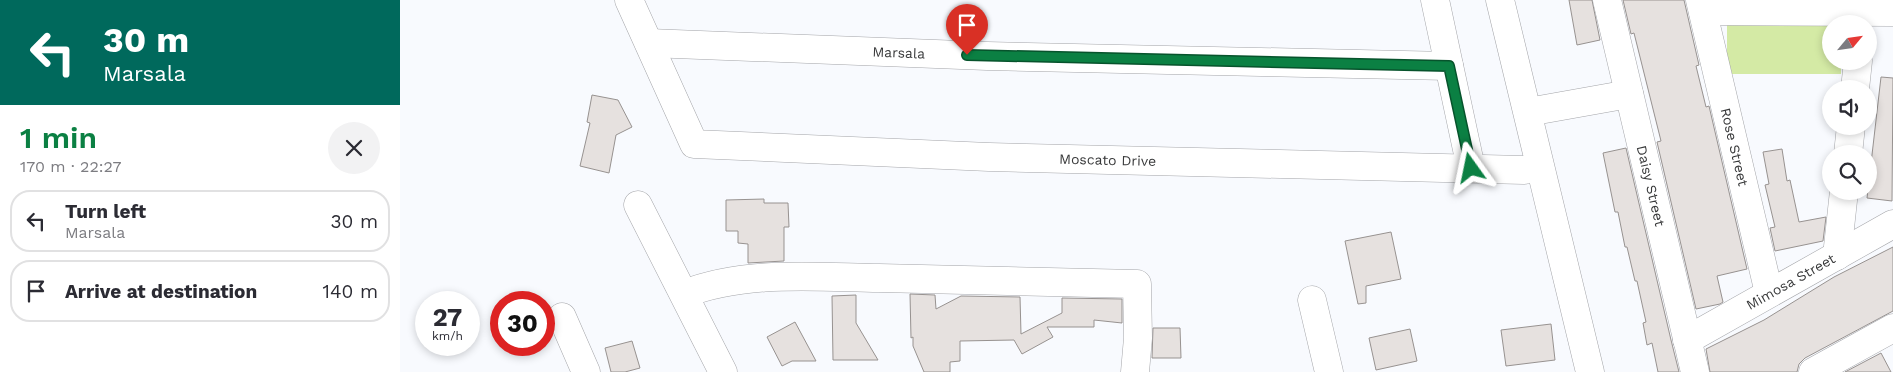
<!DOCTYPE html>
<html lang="en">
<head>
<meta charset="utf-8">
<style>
  body { margin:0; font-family:"Work Sans",sans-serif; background:#f2f2f3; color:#2b2b33; height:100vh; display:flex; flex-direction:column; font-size:19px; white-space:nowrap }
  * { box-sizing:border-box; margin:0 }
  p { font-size:16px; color:#7c7c81 }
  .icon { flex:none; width:28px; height:28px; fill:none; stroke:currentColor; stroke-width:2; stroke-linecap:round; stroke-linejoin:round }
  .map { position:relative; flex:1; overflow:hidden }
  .drawer { display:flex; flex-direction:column; background:#fff; width:400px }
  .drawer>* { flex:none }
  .guide { background:#00695c; color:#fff; overflow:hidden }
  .needle { width:32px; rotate:61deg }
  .buttons { position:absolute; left:1422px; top:15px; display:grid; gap:10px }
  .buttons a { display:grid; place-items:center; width:55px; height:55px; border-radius:50%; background:#fff; box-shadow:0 2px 8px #0003; font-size:25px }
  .speed { position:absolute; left:15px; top:291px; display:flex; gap:10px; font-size:25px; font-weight:700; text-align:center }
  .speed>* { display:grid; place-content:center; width:65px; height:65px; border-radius:50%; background:#fff; box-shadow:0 2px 8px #0003; line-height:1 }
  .speed small { font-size:12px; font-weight:400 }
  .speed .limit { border:8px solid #d22; background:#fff; color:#111 }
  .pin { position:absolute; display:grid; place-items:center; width:42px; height:42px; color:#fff; margin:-51px -21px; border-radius:50% 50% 50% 0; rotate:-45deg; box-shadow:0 0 5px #0007 }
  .pin .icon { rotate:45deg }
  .me { position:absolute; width:55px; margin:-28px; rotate:348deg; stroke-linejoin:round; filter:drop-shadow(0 0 4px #0008) }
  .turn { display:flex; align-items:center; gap:18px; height:105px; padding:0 20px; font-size:22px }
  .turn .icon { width:65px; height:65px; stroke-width:2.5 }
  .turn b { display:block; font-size:35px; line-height:42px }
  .round { display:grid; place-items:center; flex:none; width:52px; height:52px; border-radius:26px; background:#f2f2f3 }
  .overview { display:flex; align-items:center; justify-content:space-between; height:85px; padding:0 20px }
  h1 { font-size:30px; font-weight:600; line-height:38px; color:#0b8043 }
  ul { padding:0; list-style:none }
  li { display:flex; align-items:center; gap:15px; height:62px; margin:0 10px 8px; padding:0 10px; border:2px solid #e1e1e2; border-radius:20px }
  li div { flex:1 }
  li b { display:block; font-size:19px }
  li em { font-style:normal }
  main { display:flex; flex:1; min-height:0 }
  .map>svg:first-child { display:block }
</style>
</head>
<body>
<main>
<section class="drawer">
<div class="guide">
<div class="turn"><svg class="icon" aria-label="left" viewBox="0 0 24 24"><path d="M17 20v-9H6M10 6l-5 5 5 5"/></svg><div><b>30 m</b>Marsala</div></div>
</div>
<div class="overview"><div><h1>1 min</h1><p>170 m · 22:27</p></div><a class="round"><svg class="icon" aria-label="close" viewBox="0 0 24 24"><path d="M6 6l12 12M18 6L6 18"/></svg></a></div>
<ul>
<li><svg class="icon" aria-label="left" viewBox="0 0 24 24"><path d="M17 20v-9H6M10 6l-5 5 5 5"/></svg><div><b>Turn left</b><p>Marsala</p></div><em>30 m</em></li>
<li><svg class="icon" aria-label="arrive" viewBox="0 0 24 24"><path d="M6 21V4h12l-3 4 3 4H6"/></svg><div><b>Arrive at destination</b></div><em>140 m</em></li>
</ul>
</section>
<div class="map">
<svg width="1493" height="372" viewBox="0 0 1493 372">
  <rect width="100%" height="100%" fill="#f8fafe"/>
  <polygon fill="#d4eaa5" points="1327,23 1431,24 1431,61 1441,61 1441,74 1327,74"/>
  <g fill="#e6e1df" stroke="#979290">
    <polygon points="1169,0 1192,0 1200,40 1177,45"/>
    <polygon points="1223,0 1284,0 1299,65 1296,66 1306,107 1309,106 1347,269 1317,276 1323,302 1320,304 1296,309 1257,142 1261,141 1234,33 1231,34"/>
    <polygon points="1481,77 1493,78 1492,201 1467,198"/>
    <polygon points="192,95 218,100 232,127 216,135 209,173 180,166 190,123 187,122"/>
    <polygon points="1226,148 1271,340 1279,372 1258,372 1252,343 1247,345 1243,323 1246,322 1237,281 1235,281 1227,247 1225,247 1218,212 1215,212 1203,153"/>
    <polygon points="1382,149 1387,181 1390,180 1399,222 1426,217 1423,241 1375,251 1370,228 1375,227 1365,185 1369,184 1363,152"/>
    <polygon points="364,199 364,203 388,203 389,227 384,227 384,261 348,263 348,244 338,243 338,231 326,231 326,200"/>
    <polygon points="991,232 1001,279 966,286 966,303 958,304 945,241"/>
    <polygon points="1493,247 1493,311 1405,358 1399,364 1397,372 1310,372 1306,349 1364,320 1434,277"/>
    <polygon points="510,294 535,295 536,309 561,296 620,297 621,334 662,313 662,298 722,299 722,323 694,320 694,327 647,327 653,337 622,354 614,340 560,341 560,361 550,362 550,372 524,372 513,346 513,337 511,338"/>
    <polygon points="456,295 456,323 478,360 433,360 432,296"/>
    <polygon points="395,322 416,361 392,361 382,366 367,337"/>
    <polygon points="1151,324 1155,360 1106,366 1101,330"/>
    <polygon points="753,328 780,328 781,358 752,358"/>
    <polygon points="1010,329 1017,361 976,370 969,338"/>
    <polygon points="232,341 240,368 225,372 211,372 205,348"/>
    <polygon points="1481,353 1491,372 1445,372"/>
  </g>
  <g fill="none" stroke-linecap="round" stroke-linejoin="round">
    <g stroke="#a4a5a9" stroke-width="29">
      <g id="minor">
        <path id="s1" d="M229 0 294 144 589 157 1124 170"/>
        <polyline points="1035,0 1071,168"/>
        <polyline points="1100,0 1190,372"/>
        <path id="s2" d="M1207 0 1295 372"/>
        <path id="s3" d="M1300 0 1369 293"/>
        <polyline points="1303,11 1493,12"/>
        <path id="s4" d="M249 43 587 56 1049 66"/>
        <polyline points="1455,89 1458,61"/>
        <polyline points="1128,112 1229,94"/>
        <polyline points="1448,154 1451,126"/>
        <polyline points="238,205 323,372"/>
        <polyline points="1437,256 1444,191"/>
        <path d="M284 294C345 270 415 277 479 278 565 280 651 282 737 284L738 338 735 372"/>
        <polyline points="912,300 929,372"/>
        <polyline points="162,317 186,372"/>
        <path id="s5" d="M1287 340 1493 224"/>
        <polyline points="1413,372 1493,328"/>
      </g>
    </g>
    <use href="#minor" stroke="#fff" stroke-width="28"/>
  </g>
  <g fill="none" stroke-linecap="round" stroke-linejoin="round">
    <g stroke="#07532c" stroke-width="12">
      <polyline id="route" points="567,55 1049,66 1071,168"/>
    </g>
    <use href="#route" stroke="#0b8043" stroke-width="9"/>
  </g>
  <g text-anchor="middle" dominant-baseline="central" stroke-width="4.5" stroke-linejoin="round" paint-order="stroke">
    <g font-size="14" fill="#38393a" stroke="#f8fafe">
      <text stroke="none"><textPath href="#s4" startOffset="250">Marsala</textPath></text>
      <text stroke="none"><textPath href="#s3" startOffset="151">Rose Street</textPath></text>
      <text stroke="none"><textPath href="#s1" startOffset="572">Moscato Drive</textPath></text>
      <text stroke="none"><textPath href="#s2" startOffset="191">Daisy Street</textPath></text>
      <text stroke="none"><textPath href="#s5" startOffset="119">Mimosa Street</textPath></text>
    </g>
  </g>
</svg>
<div class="buttons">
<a><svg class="needle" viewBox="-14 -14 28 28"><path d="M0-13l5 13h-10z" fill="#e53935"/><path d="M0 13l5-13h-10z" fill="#7c7c81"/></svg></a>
<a><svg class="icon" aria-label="sound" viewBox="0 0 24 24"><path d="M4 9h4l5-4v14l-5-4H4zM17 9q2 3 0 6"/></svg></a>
<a><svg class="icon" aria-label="search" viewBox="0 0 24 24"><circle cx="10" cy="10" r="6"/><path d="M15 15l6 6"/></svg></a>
</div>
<div class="speed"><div>27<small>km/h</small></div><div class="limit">30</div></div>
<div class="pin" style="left:567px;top:55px;background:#d93025"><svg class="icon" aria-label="arrive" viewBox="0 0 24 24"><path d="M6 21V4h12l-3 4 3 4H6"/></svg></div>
<svg class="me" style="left:1071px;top:168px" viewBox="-20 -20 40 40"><path d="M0-17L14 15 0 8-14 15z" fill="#0b8043" stroke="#fff" stroke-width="4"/></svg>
</div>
</main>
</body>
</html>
